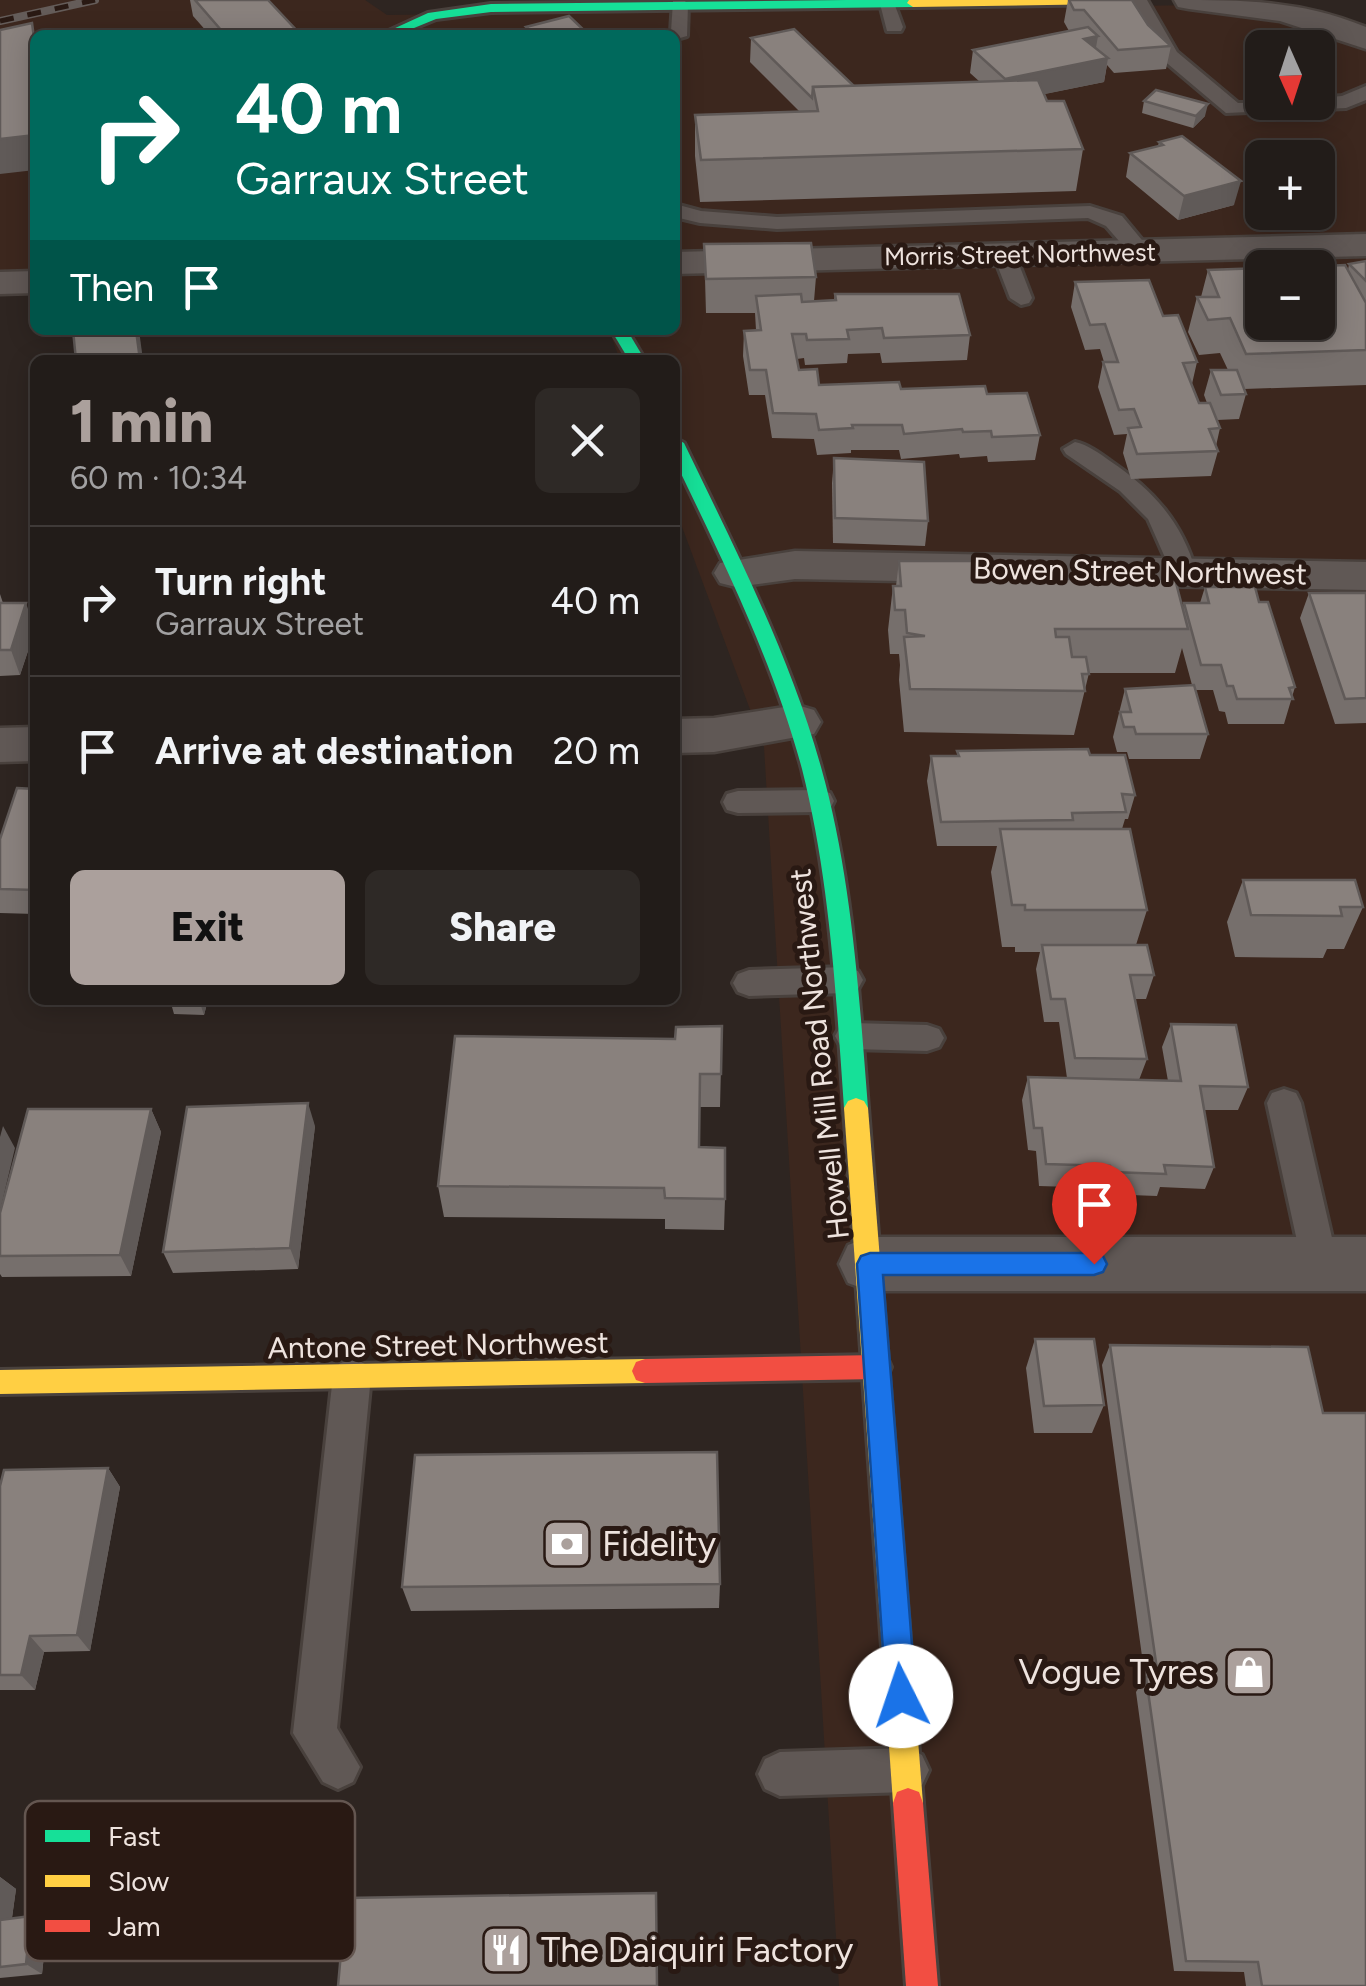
<!DOCTYPE html>
<html lang="en">
<head>
<meta charset="utf-8">
<style>
  body { margin:0; font-family:Figtree,sans-serif; background:#2e2926; color:#f1f3f6; height:100vh; display:flex; flex-direction:column; font-size:38px; white-space:nowrap }
  * { box-sizing:border-box; margin:0 }
  p { font-size:32px; color:#a2a1a2 }
  .icon { flex:none; width:55px; height:55px; fill:none; stroke:currentColor; stroke-width:2; stroke-linecap:round; stroke-linejoin:round }
  .map { position:relative; flex:1; overflow:hidden }
  .drawer { position:absolute; left:30px; top:355px; width:650px; height:650px; display:flex; flex-direction:column; background:#221c19; border-radius:15px; box-shadow:0 5px 25px #0003,0 0 0 2px #3f3a38 }
  .drawer>* { flex:none }
  .banner { position:absolute; left:30px; top:30px; width:650px; height:305px; border-radius:15px; box-shadow:0 5px 25px #0003,0 0 0 2px #3f3a38; background:#00695c; color:#fff; overflow:hidden }
  .needle { width:65px; rotate:177deg }
  .buttons { position:absolute; left:1245px; top:30px; display:grid; gap:20px }
  .buttons a { display:grid; place-items:center; width:90px; height:90px; border-radius:15px; background:#221c19; box-shadow:0 5px 25px #0003,0 0 0 2px #3f3a38; font-size:50px }
  .pin { position:absolute; display:grid; place-items:center; width:85px; height:85px; color:#fff; margin:-102px -42px; border-radius:50% 50% 50% 0; rotate:-45deg; box-shadow:0 0 10px #0007 }
  .pin .icon { rotate:45deg }
  .me { position:absolute; width:110px; margin:-55px; rotate:356deg; stroke-linejoin:round; filter:drop-shadow(0 0 8px #0008) }
  .turn { display:flex; align-items:center; gap:35px; height:210px; padding:0 40px; font-size:45px }
  .turn .icon { width:130px; height:130px; stroke-width:2.5 }
  .turn b { display:block; font-size:70px; line-height:85px }
  .then { display:flex; align-items:center; height:95px; padding:0 40px; background:#0003; gap:20px; font-size:38px }
  .round { display:grid; place-items:center; flex:none; width:105px; height:105px; border-radius:15px; background:#2e2926 }
  .summary { display:flex; align-items:center; justify-content:space-between; height:170px; padding:0 40px }
  h1 { font-size:60px; font-weight:800; line-height:75px; color:#aba09c }
  .primary-button { display:flex; gap:20px; margin-top:auto; padding:20px 40px }
  .primary-button a { flex:1; height:115px; border-radius:15px; background:#aba09c; color:#111; font-size:40px; font-weight:800; line-height:115px; text-align:center }
  .primary-button a+a { background:#2e2926; color:#f1f3f6 }
  ul { padding:0; list-style:none }
  li { display:flex; align-items:center; gap:30px; height:150px; padding:0 40px; border-top:2px solid #3f3a38 }
  li div { flex:1 }
  li b { display:block; font-size:38px }
  li em { font-style:normal }
  .map>svg:first-child { display:block }
</style>
</head>
<body>
<div class="map">
<svg width="1366" height="1986" viewBox="0 0 1366 1986">
  <rect width="100%" height="100%" fill="#2e2521"/>
  <path fill="#3c271e" fill-rule="evenodd" d="M0 0H365L387 15 1285 4 1366 45V1986H839L764 747 675 508V360H620L609 330H675V35H35V290L0 291ZM1262 48H1318V102H1262ZM1262 158H1318V212H1262ZM1262 268H1318V322H1262Z"/>
  <g fill="none" stroke-linecap="round" stroke-linejoin="round">
    <g stroke="#49413d" stroke-width="6">
      <g id="lane">
        <polygon points="879,0 893,0 903,27 901,31 887,31"/>
        <polygon points="1129,0 1147,0 1177,52 1238,103 1318,102 1318,98 1342,96 1366,86 1366,100 1346,108 1226,113 1162,59"/>
        <polygon points="673,1 685,1 688,5 687,36 680,38 671,32"/>
        <polygon points="675,204 701,211 777,217 1090,206 1122,216 1151,251 1148,256 1132,256 1106,226 1088,218 777,229 700,223 675,217"/>
        <polygon points="1004,247 1015,254 1032,298 1029,303 1021,305 1010,298 993,254"/>
        <path d="M1075 442C1088 445 1099 453 1110 461 1153 490 1182 522 1196 572L1192 578H1174L1148 519 1120 491 1066 454 1063 449Z"/>
        <polygon points="819,790 830,793 834,801 830,809 819,812 738,813 727,810 723,802 727,794 738,791"/>
        <polygon points="847,967 858,971 863,980 858,989 847,993 749,996 738,992 733,983 738,974 749,970"/>
        <polygon points="852,1023 927,1025 939,1029 944,1038 939,1047 927,1051 852,1049 840,1045 835,1036 840,1027"/>
        <polygon points="1284,1089 1296,1093 1301,1103 1338,1264 1333,1275 1320,1280 1307,1275 1302,1264 1267,1103 1272,1093"/>
        <polygon points="352,1358 365,1364 371,1376 337,1728 360,1767 353,1782 338,1789 323,1782 293,1733 333,1376 339,1364"/>
        <polygon points="907,1748 922,1755 929,1770 922,1785 907,1792 780,1796 765,1789 758,1774 765,1759 780,1752"/>
      </g>
    </g>
    <g stroke="#49413d" stroke-width="5">
      <g id="street">
        <path d="M1174 0C1243 0 1300 0 1366 27V49L1280 21 1189 9 1178 7Z"/>
        <polygon points="1366,234 1366,256 675,274 675,252"/>
        <polygon points="35,271 35,293 0,294 0,272"/>
        <polygon points="795,551 1366,562 1366,590 795,579 736,587 720,583 714,573 720,563"/>
        <polygon points="797,705 814,710 821,722 814,734 714,752 675,753 675,719 714,718"/>
        <polygon points="35,727 35,761 0,762 0,728"/>
        <polygon points="870,1237 1366,1237 1366,1291 870,1291 848,1283 839,1264 848,1245"/>
      </g>
    </g>
    <g stroke="#49413d" stroke-width="6">
      <g id="fast">
        <polygon points="846,0 916,0 919,3 913,7 491,12 436,19 397,35 380,35 428,13 491,4"/>
        <polygon points="611,330 627,330 645,360 629,360"/>
        <path d="M675 438 684 443C735 549 789 653 821 767 852 877 859 994 868 1108L864 1115 856 1118 848 1115 844 1108C836 995 830 880 802 769 773 661 723 561 675 461Z"/>
      </g>
    </g>
    <g stroke="#49413d" stroke-width="6">
      <g id="slow">
        <polygon points="909,0 1118,0 1112,4 913,7 907,3"/>
        <polygon points="856,1098 864,1101 868,1108 923,1803 919,1814 908,1818 897,1814 893,1803 844,1108 848,1101"/>
        <polygon points="645,1359 654,1362 658,1371 654,1380 645,1383 0,1394 0,1370"/>
      </g>
    </g>
    <g stroke="#49413d" stroke-width="6">
      <g id="jam">
        <polygon points="878,1355 887,1358 891,1367 887,1376 878,1379 645,1383 636,1380 632,1371 636,1362 645,1359"/>
        <polygon points="908,1788 919,1792 923,1803 938,1986 906,1986 893,1803 897,1792"/>
      </g>
    </g>
    <use href="#lane" fill="#605855" fill-rule="evenodd"/>
    <use href="#street" fill="#605855" fill-rule="evenodd"/>
    <use href="#fast" fill="#16e098" fill-rule="evenodd"/>
    <use href="#slow" fill="#ffcf43" fill-rule="evenodd"/>
    <use href="#jam" fill="#f24e42" fill-rule="evenodd"/>
    <g stroke="#645c59" stroke-width="8">
      <polyline id="rail" points="0,21 95,0"/>
    </g>
    <use href="#rail" stroke="#291913" stroke-width="5" stroke-dasharray="14" stroke-linecap="butt"/>
  </g>
  <g fill="#766f6c">
    <polygon points="190,0 268,0 301,35 208,33 193,16"/>
    <polygon points="1068,0 1148,25 1171,46 1166,69 1114,73 1107,65 1104,82 1044,94 1047,101 1083,149 1076,191 700,202 695,156 695,115 800,112 750,62 751,38 854,86 980,82 970,73 973,50 1069,31 1064,22"/>
    <polygon points="1144,101 1205,116 1193,128 1142,113"/>
    <polygon points="1159,142 1234,205 1178,220 1126,177 1130,153 1158,146"/>
    <polygon points="704,244 816,277 814,301 834,300 835,294 970,335 967,360 882,363 880,353 848,354 847,363 805,365 804,358 797,359 799,370 819,385 987,394 1040,435 1035,460 988,462 987,456 960,458 959,454 901,459 899,450 851,450 851,453 817,455 814,439 772,438 765,395 749,395 743,356 744,331 756,330 755,313 706,313"/>
    <polygon points="1366,261 1366,385 1244,389 1246,394 1239,419 1217,420 1220,428 1216,446 1218,451 1211,476 1131,479 1123,453 1127,434 1114,435 1098,387 1103,362 1104,362 1100,349 1085,350 1071,307 1075,282 1163,316 1197,362 1192,384 1199,403 1207,403 1204,395 1211,370 1228,370 1220,353 1199,355 1188,332 1197,297 1201,297 1208,270 1348,270 1349,264"/>
    <polygon points="834,458 928,521 925,546 833,543 832,483"/>
    <polygon points="899,561 1183,608 1184,603 1200,603 1205,587 1259,602 1295,687 1284,724 1228,724 1225,712 1219,711 1213,690 1195,690 1208,734 1200,759 1129,759 1127,752 1117,752 1113,737 1125,689 1192,685 1182,648 1175,673 1089,673 1074,735 904,732 899,680 900,665 899,654 890,654 888,630 893,586 896,586"/>
    <polygon points="1309,593 1366,593 1366,723 1335,724 1300,618"/>
    <polygon points="0,594 3,603 34,624 35,620 35,630 20,675 0,676"/>
    <polygon points="957,751 1090,755 1135,795 1128,819 1125,819 1122,829 1147,910 1136,945 1154,975 1146,999 1134,999 1147,1059 1139,1080 1168,1081 1162,1047 1171,1024 1248,1087 1238,1110 1204,1110 1214,1167 1205,1189 1160,1187 1157,1196 1103,1194 1102,1188 1039,1186 1036,1151 1028,1150 1022,1100 1028,1077 1067,1078 1059,1022 1044,1022 1036,969 1040,952 1015,952 1015,947 1002,947 991,872 997,846 937,846 927,781 931,756 957,756"/>
    <polygon points="35,789 35,914 0,913 0,839"/>
    <polygon points="1243,880 1363,907 1344,949 1327,949 1323,958 1235,957 1227,922"/>
    <polygon points="170,1000 208,1000 204,1015 174,1014"/>
    <polygon points="722,1026 720,1107 700,1107 699,1147 725,1199 724,1230 665,1229 665,1219 444,1217 438,1186 675,1039"/>
    <polygon points="151,1109 161,1132 131,1276 2,1277 0,1274 0,1213"/>
    <polygon points="315,1126 298,1269 173,1273 163,1252"/>
    <polygon points="1035,1339 1104,1405 1092,1433 1034,1433 1026,1368"/>
    <polygon points="1110,1345 1366,1986 1246,1986 1244,1972 1174,1971 1136,1692 1145,1678 1102,1365"/>
    <polygon points="108,1468 120,1487 90,1651 44,1652 35,1690 0,1690 0,1486"/>
    <polygon points="720,1584 719,1608 411,1611 402,1587"/>
    <polygon points="0,1877 16,1889 12,1918 31,1916 47,1927 42,1974 0,1978"/>
  </g>
  <g fill="#605a58">
    <polygon points="1098,36 1094,59 1084,39"/>
    <polygon points="1108,58 1104,82 1002,103 1005,79"/>
    <polygon points="1328,73 1325,85 1318,86 1318,75"/>
    <polygon points="1208,104 1205,116 1193,128 1196,116"/>
    <polygon points="35,135 35,170 0,174 0,139"/>
    <polygon points="1241,181 1234,205 1178,220 1184,196"/>
    <polygon points="136,330 139,330 143,360 140,360"/>
    <polygon points="26,603 35,630 20,675 11,650"/>
    <polygon points="201,1000 208,1000 204,1015 200,1003"/>
    <polygon points="308,1103 315,1126 298,1269 290,1248"/>
    <polygon points="151,1109 161,1132 131,1276 120,1255"/>
    <polygon points="3,1126 15,1148 0,1211 0,1137"/>
    <polygon points="108,1468 120,1487 90,1651 77,1635"/>
    <polygon points="30,1636 44,1652 35,1690 21,1675"/>
    <polygon points="0,1877 16,1889 10,1931 0,1924"/>
    <polygon points="31,1916 47,1927 42,1974 26,1964"/>
  </g>
  <g fill="#89817d" stroke="#605a58" stroke-width="2.5">
    <polygon points="195,0 268,0 301,35 200,35 221,30"/>
    <polygon points="1069,0 1132,0 1148,25 1171,46 1118,50 1084,10 1074,10"/>
    <polygon points="569,16 589,35 535,35 526,27"/>
    <polygon points="32,23 35,45 35,135 0,139 0,30"/>
    <polygon points="1088,27 1098,36 1084,39 1108,58 1005,79 973,50"/>
    <polygon points="794,29 854,86 813,87 812,98 751,38"/>
    <polygon points="1318,65 1328,73 1318,75"/>
    <polygon points="1038,80 1047,101 1064,101 1083,149 701,160 695,115 818,111 813,87"/>
    <polygon points="1156,90 1208,104 1196,116 1144,101"/>
    <polygon points="1182,136 1241,181 1184,196 1130,153 1163,145 1159,142"/>
    <polygon points="811,243 816,277 706,279 704,244"/>
    <polygon points="1366,261 1366,281 1349,264"/>
    <polygon points="1345,265 1366,303 1366,350 1246,354 1230,318 1208,320 1197,297 1219,297 1208,270 1262,268 1262,322 1318,322 1318,268 1277,268"/>
    <polygon points="1149,280 1163,316 1178,315 1197,362 1183,363 1199,403 1210,403 1220,428 1209,429 1218,451 1137,454 1128,428 1141,427 1134,409 1119,410 1103,362 1118,362 1105,324 1090,325 1075,282"/>
    <polygon points="801,294 802,302 836,300 835,294 959,294 970,335 884,338 882,328 847,330 849,339 807,340 806,334 792,334 799,370 817,369 819,385 899,382 901,389 985,386 987,394 1027,393 1040,435 992,437 991,431 963,432 962,429 904,434 902,425 852,425 853,428 819,430 816,414 773,413 766,370 750,370 744,331 761,330 756,296"/>
    <polygon points="73,330 136,330 140,360 76,360"/>
    <polygon points="1211,370 1237,370 1246,394 1221,395"/>
    <polygon points="834,458 924,462 928,521 835,518"/>
    <polygon points="899,561 999,561 1002,579 1175,579 1188,629 1055,629 1056,637 1069,637 1072,657 1086,657 1089,674 1082,674 1085,691 910,689 904,637 925,636 907,633 905,610 895,610 893,586 901,586"/>
    <polygon points="1205,587 1255,587 1259,602 1268,602 1295,687 1289,688 1293,699 1237,699 1233,686 1227,686 1221,665 1201,665 1184,603 1209,603"/>
    <polygon points="1309,593 1366,593 1366,698 1345,699"/>
    <polygon points="0,603 26,603 11,650 0,650"/>
    <polygon points="1194,685 1208,734 1136,734 1134,727 1124,727 1120,712 1131,712 1125,689"/>
    <polygon points="1088,749 1090,755 1125,755 1135,795 1122,794 1126,812 1072,813 1073,820 941,822 931,756 959,756 957,751"/>
    <polygon points="17,788 35,789 35,890 0,889 0,839"/>
    <polygon points="1000,829 1130,829 1147,910 1025,910 1025,905 1012,905"/>
    <polygon points="1243,880 1355,880 1363,907 1340,907 1342,916 1251,915"/>
    <polygon points="1042,945 1147,945 1154,975 1130,975 1147,1059 1075,1058 1065,999 1051,999"/>
    <polygon points="170,1000 201,1000 200,1003 169,1001"/>
    <polygon points="1171,1024 1236,1025 1248,1087 1200,1086 1214,1167 1164,1165 1166,1174 1111,1172 1110,1166 1046,1164 1042,1128 1034,1128 1028,1077 1181,1081"/>
    <polygon points="722,1026 721,1074 700,1074 699,1147 725,1148 725,1199 665,1198 664,1188 438,1186 455,1036 675,1039 676,1027"/>
    <polygon points="308,1103 290,1248 163,1252 187,1107"/>
    <polygon points="28,1109 151,1109 120,1255 0,1256 0,1213"/>
    <polygon points="1035,1339 1094,1339 1104,1405 1044,1406"/>
    <polygon points="1110,1345 1308,1347 1323,1413 1366,1413 1366,1986 1262,1986 1258,1962 1186,1961 1146,1677 1158,1676"/>
    <polygon points="717,1452 720,1584 402,1587 415,1455"/>
    <polygon points="108,1468 77,1635 30,1636 21,1675 0,1675 0,1486 4,1470"/>
    <polygon points="656,1893 657,1986 338,1986 346,1898"/>
    <polygon points="31,1916 26,1964 0,1967 0,1920"/>
  </g>
  <polygon fill="#1a73e8" stroke="#114b97" stroke-width="2.5" points="870,1253 1094,1253 1103,1256 1107,1264 1103,1272 1094,1275 883,1275 916,1696 912,1707 901,1711 891,1707 886,1696 857,1264 861,1256"/>
  <defs>
    <g id="bank-square" transform="scale(2.5)"><rect x="-9" y="-9" width="18" height="18" rx="4" fill="#aba09c" stroke="#291913"/><path d="M-6-4H6V4H-6ZM0-2.3a2.3 2.3 0 1 0 0 4.6a2.3 2.3 0 1 0 0-4.6Z" fill="#fff"/></g>
    <g id="shop-square" transform="scale(2.5)"><rect x="-9" y="-9" width="18" height="18" rx="4" fill="#aba09c" stroke="#291913"/><path d="M-5-2.5h2.3a2.7 3.5 0 0 1 5.4 0H5L5.5 6h-11ZM-1.5-2.5h3a1.5 2.3 0 0 0-3 0Z" fill="#fff"/></g>
    <g id="restaurant-square" transform="scale(2.5)"><rect x="-9" y="-9" width="18" height="18" rx="4" fill="#aba09c" stroke="#291913"/><path d="M-5-6h1v4h1v-4h1v4h1v-4h1v5L-1.5 .5V6h-2V.5L-5-1ZM5-6V6H3V1.5H1.5Q1.5-4 5-6Z" fill="#fff"/></g>
  </defs>
  <g fill-rule="evenodd">
    <use href="#bank-square" x="567" y="1544"/>
    <use href="#shop-square" x="1249" y="1672"/>
    <use href="#restaurant-square" x="506" y="1950"/>
  </g>
  <g text-anchor="middle" dominant-baseline="central" stroke-width="10" stroke-linejoin="round" paint-order="stroke">
    <g font-size="25" fill="#eee3de" stroke="#291913">
      <text transform="translate(1020 254) rotate(-1)">Morris Street Northwest</text>
    </g>
    <g font-size="30" fill="#eee3de" stroke="#291913">
      <text transform="translate(1140 571) rotate(1)">Bowen Street Northwest</text>
      <text transform="translate(819 1054) rotate(-96)">Howell Mill Road Northwest</text>
      <text transform="translate(438 1345) rotate(-1)">Antone Street Northwest</text>
    </g>
    <g font-size="35" fill="#eee3de" stroke="#291913" text-anchor="start">
      <text x="602" y="1544">Fidelity</text>
      <text x="1214" y="1672" text-anchor="end">Vogue Tyres</text>
      <text x="541" y="1950">The Daiquiri Factory</text>
    </g>
  </g>
  <rect x="25" y="1801" width="330" height="160" rx="15" fill="#291913" stroke="#645650" stroke-width="2.5"/>
  <rect x="45" y="1830" width="45" height="12" fill="#16e098"/>
  <rect x="45" y="1875" width="45" height="12" fill="#ffcf43"/>
  <rect x="45" y="1920" width="45" height="12" fill="#f24e42"/>
  <g font-size="28" fill="#eee3de">
    <text x="108" y="1846">Fast</text>
    <text x="108" y="1891">Slow</text>
    <text x="108" y="1936">Jam</text>
  </g>
</svg>
<div class="buttons">
<a><svg class="needle" viewBox="-14 -14 28 28"><path d="M0-13l5 13h-10z" fill="#e53935"/><path d="M0 13l5-13h-10z" fill="#a2a1a2"/></svg></a>
<a>+</a>
<a>−</a>
</div>
<div class="pin" style="left:1094px;top:1264px;background:#d93025"><svg class="icon" aria-label="arrive" viewBox="0 0 24 24"><path d="M6 21V4h12l-3 4 3 4H6"/></svg></div>
<svg class="me" style="left:901px;top:1696px" viewBox="-20 -20 40 40"><circle r="19" fill="#fff"/><path d="M0-13L10 11 0 6-10 11z" fill="#1a73e8"/></svg>
<div class="banner">
<div class="turn"><svg class="icon" aria-label="right" viewBox="0 0 24 24"><path d="M7 20v-9h11M14 6l5 5-5 5"/></svg><div><b>40 m</b>Garraux Street</div></div>
<div class="then">Then<svg class="icon" aria-label="arrive" viewBox="0 0 24 24"><path d="M6 21V4h12l-3 4 3 4H6"/></svg></div>
</div>
<section class="drawer">
<div class="summary"><div><h1>1 min</h1><p>60 m · 10:34</p></div><a class="round"><svg class="icon" aria-label="close" viewBox="0 0 24 24"><path d="M6 6l12 12M18 6L6 18"/></svg></a></div>
<ul>
<li><svg class="icon" aria-label="right" viewBox="0 0 24 24"><path d="M7 20v-9h11M14 6l5 5-5 5"/></svg><div><b>Turn right</b><p>Garraux Street</p></div><em>40 m</em></li>
<li><svg class="icon" aria-label="arrive" viewBox="0 0 24 24"><path d="M6 21V4h12l-3 4 3 4H6"/></svg><div><b>Arrive at destination</b></div><em>20 m</em></li>
</ul>
<div class="primary-button"><a>Exit</a><a>Share</a></div>
</section>
</div>
</body>
</html>
